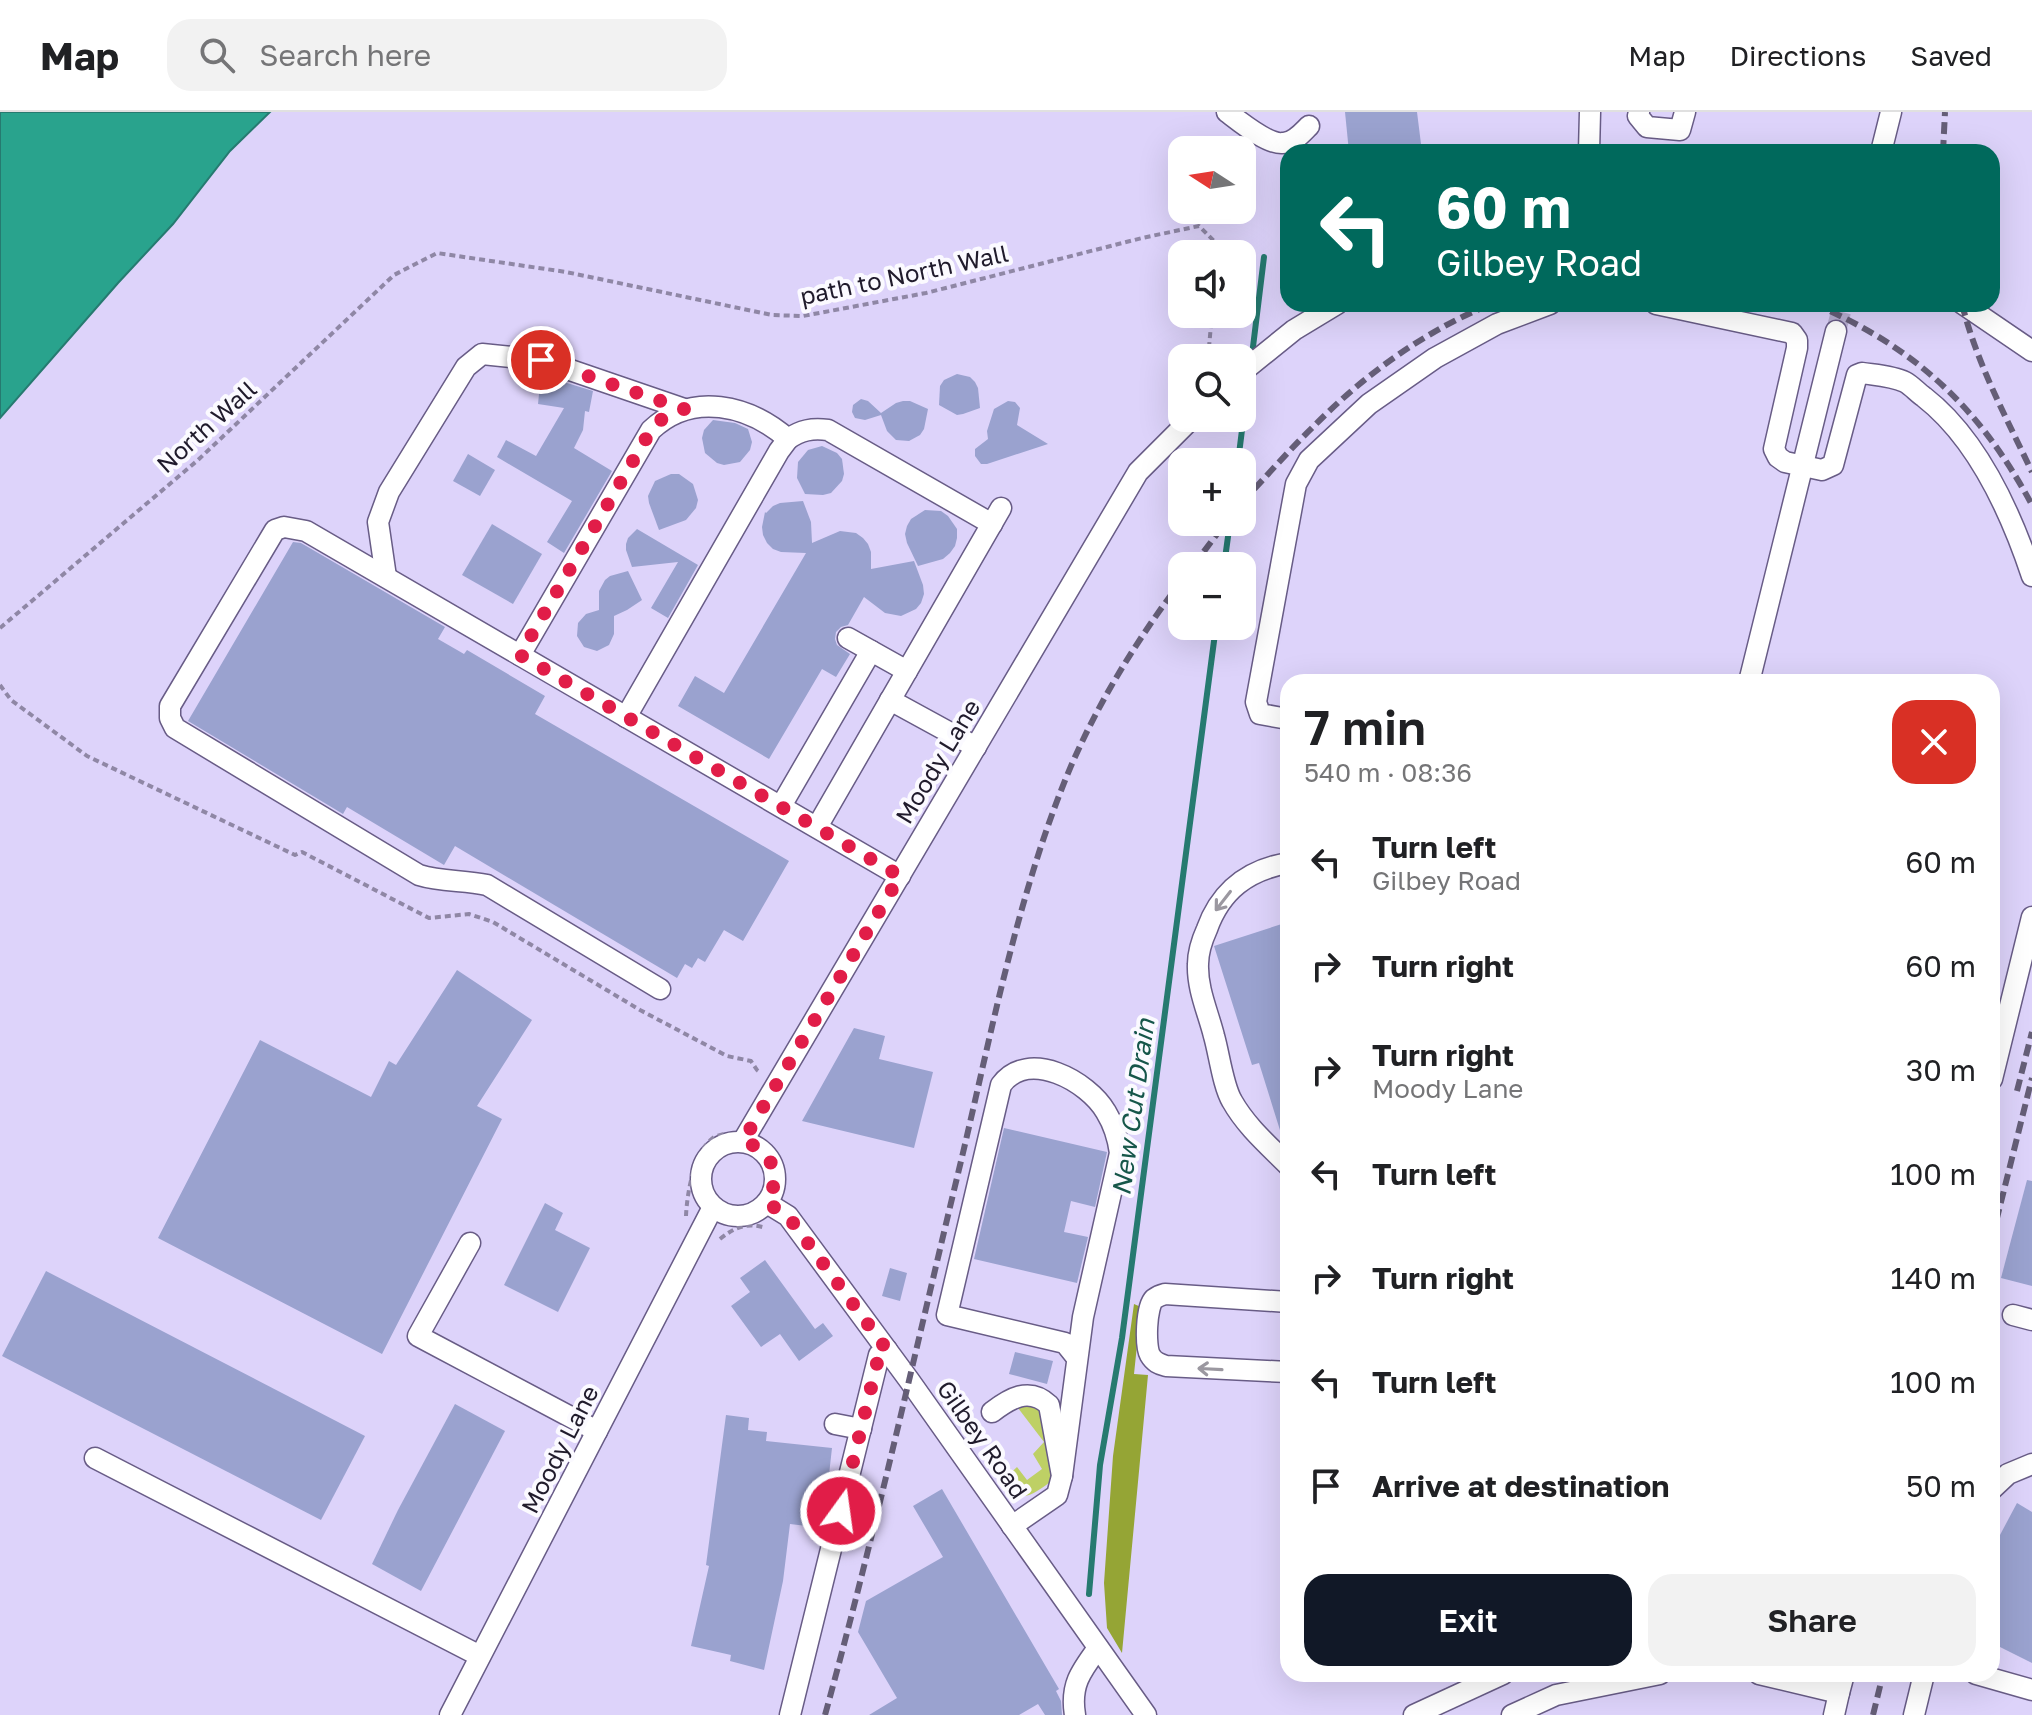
<!DOCTYPE html>
<html lang="en">
<head>
<meta charset="utf-8">
<style>
  body { margin:0; font-family:"Golos Text",sans-serif; background:#f2f2f2; color:#202124; height:100vh; display:flex; flex-direction:column; font-size:30px; white-space:nowrap }
  * { box-sizing:border-box; margin:0 }
  p { font-size:26px; color:#757577 }
  .icon { flex:none; width:44px; height:44px; fill:none; stroke:currentColor; stroke-width:2; stroke-linecap:round; stroke-linejoin:round }
  .map { position:relative; flex:1; overflow:hidden }
  .side { position:absolute; left:1280px; top:562px; width:720px; height:1008px; display:flex; flex-direction:column; background:#fff; border-radius:24px; box-shadow:0 8px 32px #0002 }
  .side>* { flex:none }
  .top-card { position:absolute; left:1280px; top:32px; width:720px; height:168px; border-radius:24px; box-shadow:0 8px 32px #0002; background:#00695c; color:#fff; overflow:hidden }
  .needle { width:52px; rotate:282deg }
  .controls { position:absolute; left:1168px; top:24px; display:grid; gap:16px }
  .controls a { display:grid; place-items:center; width:88px; height:88px; border-radius:16px; background:#fff; box-shadow:0 8px 32px #0002; font-size:40px }
  .pin { position:absolute; display:grid; place-items:center; width:68px; height:68px; color:#fff; margin:-34px; border:4px solid #fff; border-radius:50%; box-shadow:0 2px 8px #0007 }
  .me { position:absolute; width:88px; margin:-44px; rotate:14deg; stroke-linejoin:round; filter:drop-shadow(0 0 6px #0008) }
  .turn { display:flex; align-items:center; gap:28px; height:168px; padding:0 24px; font-size:36px }
  .turn .icon { width:104px; height:104px; stroke-width:2.5 }
  .turn b { display:block; font-size:56px; line-height:68px }
  .round { display:grid; place-items:center; flex:none; width:84px; height:84px; border-radius:24px; background:#f2f2f2 }
  .summary { display:flex; align-items:center; justify-content:space-between; height:136px; padding:0 24px }
  h1 { font-size:48px; font-weight:600; line-height:60px }
  .cta { display:flex; gap:16px; margin-top:auto; padding:16px 24px }
  .cta a { flex:1; height:92px; border-radius:24px; background:#111827; color:#fff; font-size:32px; font-weight:600; line-height:92px; text-align:center }
  .cta a+a { background:#f2f2f2; color:#202124 }
  ul { padding:0; list-style:none }
  li { display:flex; align-items:center; gap:24px; height:104px; padding:0 24px }
  li div { flex:1 }
  li b { display:block; font-size:30px }
  li em { font-style:normal }
  header { display:flex; align-items:center; gap:48px; box-sizing:border-box; height:112px; padding:0 40px; background:#fff; border-bottom:2px solid #e0e0e0 }
  header strong { font-size:38px }
  nav { display:flex; gap:44px; margin-inline-start:auto; font-size:28px }
  .search { width:560px; height:72px; background:#f2f2f2; display:flex; align-items:center; gap:20px; box-sizing:border-box; padding:0 28px; border-radius:24px; color:#757577; font-size:30px }
  .map>svg:first-child { display:block }
</style>
</head>
<body>
<header>
<strong>Map</strong>
<div class="search"><svg class="icon" aria-label="search" viewBox="0 0 24 24"><circle cx="10" cy="10" r="6"/><path d="M15 15l6 6"/></svg>Search here</div>
<nav><a>Map</a><a>Directions</a><a>Saved</a></nav>
</header>
<div class="map">
<svg width="2032" height="1603" viewBox="0 0 2032 1603">
  <rect width="100%" height="100%" fill="#ddd3fa"/>
  <path fill="#bed065" d="M1028 1292 1043 1299 1054 1367C1034 1382 1020 1395 1001 1370L1017 1355 1027 1368 1042 1357 1033 1342 1044 1330 1018 1296Z"/>
  <polygon fill="#95a535" points="1134,1192 1141,1195 1134,1262 1148,1263 1122,1541 1107,1516 1104,1471 1113,1344"/>
  <polygon fill="#29a38d" stroke="#267a70" stroke-width="2" points="0,0 270,0 230,39 173,112 118,171 0,306"/>
  <g fill="none" stroke-linecap="round" stroke-linejoin="round">
    <g stroke="#267a70" stroke-width="6">
      <polyline points="1252,243 1264,145"/>
      <polyline points="1238,350 1249,262"/>
      <polyline points="1224,454 1230,410"/>
      <polyline points="1089,1482 1100,1353 1122,1226 1216,514"/>
    </g>
  </g>
  <g fill="#9aa2cf">
    <polygon points="1345,0 1417,0 1422,40 1349,40"/>
    <polygon points="957,262 970,265 975,270 978,276 980,296 963,302 957,303 939,293 940,274 944,268"/>
    <polygon points="541,263 593,279 589,300 585,299 583,318 574,336 612,359 564,441 547,430 572,389 497,345 506,328 536,344 564,296 538,292"/>
    <polygon points="861,287 868,289 881,301 896,291 903,289 910,289 928,297 924,317 920,323 909,329 896,328 887,319 881,303 865,308 855,306 852,300 853,293"/>
    <polygon points="1008,289 1015,290 1020,296 1017,313 1048,332 987,352 981,352 975,344 975,337 988,327 987,319 994,297"/>
    <polygon points="713,308 735,311 748,317 752,330 750,338 740,350 724,353 717,351 705,341 702,326 704,318"/>
    <polygon points="822,334 837,341 842,347 844,362 842,369 831,381 823,383 805,382 797,366 798,350 808,338"/>
    <polygon points="468,342 495,358 480,384 453,369"/>
    <polygon points="671,362 679,362 693,372 698,388 696,396 686,408 659,418 649,391 648,384 655,369"/>
    <polygon points="803,389 811,410 812,431 840,419 856,421 863,426 868,432 871,440 871,457 914,449 923,473 924,482 921,491 916,497 901,504 885,501 864,485 848,513 841,515 836,520 835,527 837,533 850,542 836,565 822,557 769,647 678,594 695,564 724,581 806,441 781,440 773,437 767,431 763,423 762,415 765,400 766,401 773,394 780,391"/>
    <polygon points="925,398 941,399 948,404 957,417 957,426 955,434 950,441 943,447 918,454 907,431 905,422 907,414 911,407"/>
    <polygon points="492,412 542,442 513,492 462,463"/>
    <polygon points="637,417 698,453 668,506 651,496 678,450 632,455 626,438 626,432 628,426"/>
    <polygon points="293,430 301,431 445,515 438,527 464,542 467,538 545,584 535,602 789,749 743,829 724,818 705,850 698,846 692,856 685,852 677,866 455,734 444,753 347,695 343,702 188,609"/>
    <polygon points="628,459 642,488 627,498 614,504 614,522 609,533 597,539 584,535 577,524 578,511 586,502 599,498 599,479 605,468 610,464"/>
    <polygon points="1288,810 1288,1030 1284,1031 1259,951 1252,953 1214,834"/>
    <polygon points="457,858 532,908 477,994 502,1007 382,1242 158,1126 260,928 371,985 389,949 396,953"/>
    <polygon points="854,916 885,924 879,947 933,960 914,1036 802,1009"/>
    <polygon points="1004,1016 1107,1040 1095,1095 1071,1089 1064,1120 1088,1125 1077,1171 974,1147"/>
    <polygon points="2027,1068 2032,1069 2032,1174 2001,1166"/>
    <polygon points="545,1091 563,1101 555,1118 590,1136 558,1200 504,1173"/>
    <polygon points="765,1148 815,1217 823,1211 833,1224 799,1249 780,1222 761,1235 731,1194 750,1180 740,1166"/>
    <polygon points="890,1156 907,1161 900,1189 882,1184"/>
    <polygon points="46,1159 365,1324 321,1408 2,1244"/>
    <polygon points="1015,1240 1053,1249 1047,1272 1009,1262"/>
    <polygon points="455,1292 505,1319 421,1479 372,1452 398,1398"/>
    <polygon points="726,1303 749,1306 748,1318 767,1320 766,1329 832,1336 823,1416 790,1412 783,1469 764,1558 730,1549 731,1543 691,1534 709,1454 706,1453"/>
    <polygon points="942,1377 1059,1577 1056,1579 1061,1589 1062,1603 1045,1603 1038,1592 1019,1603 869,1603 897,1586 858,1520 866,1489 943,1445 913,1394"/>
    <polygon points="2017,1391 2032,1400 2032,1551 1992,1531 1992,1438"/>
  </g>
  <g fill="none" stroke-linecap="round" stroke-linejoin="round">
    <polyline stroke="#b7aed1" stroke-width="20" stroke-dasharray="20 10" stroke-linecap="butt" points="1836,219 1843,192"/>
    <g stroke="#685c86" stroke-width="23">
      <g id="minor">
        <path d="M1227 0C1239 9 1268 33 1283 31 1294 31 1302 21 1309 14"/>
        <polyline points="1639,0 1638,4 1647,15 1680,18 1685,0"/>
        <polyline points="1589,40 1590,0"/>
        <polyline points="1881,40 1891,0"/>
        <path d="M1656 192 1792 221 1797 228V236L1774 337 1778 345 1785 350 1822 358 1833 353 1857 263 1862 261C1875 263 1893 264 1905 270 1911 273 1918 281 1924 285 1978 327 2011 401 2032 464"/>
        <polyline points="1963,192 2032,239"/>
        <polyline points="1242,260 1294,218 1337,192"/>
        <polyline points="386,465 378,410 389,380 466,255 482,242 541,248 684,297"/>
        <polyline points="848,526 907,559"/>
        <path d="M520 543 651 318C692 279 749 293 788 327 801 318 812 316 828 318L992 412"/>
        <polyline points="1749,570 1836,219"/>
        <polyline points="890,588 976,635"/>
        <polyline points="626,605 779,339 788,327"/>
        <polyline points="1288,607 1260,602 1256,590 1296,372 1309,348 1369,292 1435,246 1497,212 1550,192"/>
        <polyline points="781,694 871,539"/>
        <polyline points="817,715 1001,396"/>
        <path d="M1288 751C1248 758 1221 778 1207 817 1202 828 1198 840 1198 852 1197 877 1208 900 1214 924 1219 941 1223 974 1232 989 1246 1014 1268 1033 1288 1053"/>
        <path d="M660 877 487 773C464 768 441 770 419 763L175 616 170 606V594L275 418 284 415 306 419 900 764"/>
        <polyline points="1992,967 2032,805"/>
        <polyline points="743,1029 1138,360 1192,306"/>
        <circle cx="738" cy="1067" r="37"/>
        <polyline points="767,1091 788,1104 909,1268 1146,1603"/>
        <polyline points="470,1131 418,1224 597,1319"/>
        <path d="M1288 1190 1165 1182C1161 1183 1158 1184 1154 1187 1146 1195 1145 1234 1150 1243 1154 1250 1159 1252 1166 1254L1288 1260"/>
        <polyline points="2013,1203 2032,1208"/>
        <path d="M992 1300C1009 1287 1029 1274 1049 1293L1062 1364 1057 1383 1012 1414"/>
        <polyline points="835,1312 861,1317"/>
        <polyline points="95,1346 480,1544"/>
        <path d="M1062 1364 1083 1205 1120 1041C1118 1026 1114 1013 1106 1000 1088 969 1028 936 1001 973L947 1203 1065 1231 1077 1246"/>
        <polyline points="1992,1377 2008,1362 2032,1352"/>
        <polyline points="1759,1562 1839,1581 1844,1562"/>
        <polyline points="1976,1562 2032,1578"/>
        <polyline points="450,1603 713,1095"/>
        <polyline points="790,1603 879,1243 887,1238"/>
        <path d="M1075 1603C1070 1573 1081 1559 1098 1536"/>
        <polyline points="1414,1603 1503,1562"/>
        <polyline points="1512,1603 1556,1583 1660,1562"/>
        <polyline points="1834,1603 1839,1581"/>
        <polyline points="1914,1603 1924,1562"/>
      </g>
    </g>
    <g stroke="#8f87a5" stroke-width="4" stroke-dasharray="6 4" stroke-linecap="butt">
      <polyline points="1208,246 1212,202"/>
      <polyline points="0,516 198,348 394,163 437,141 566,160 772,203 803,204 926,181 1142,126 1199,114 1218,133 1217,142"/>
      <polyline points="0,573 11,588 87,644 295,743 302,740 429,806 469,802 493,810 640,898 727,944 751,949 757,958 761,961"/>
      <path d="M686 1104C687 1081 694 1039 714 1025 718 1023 723 1023 727 1021"/>
      <path d="M720 1127C735 1115 747 1110 766 1116"/>
    </g>
    <use href="#minor" stroke="#fff" stroke-width="20"/>
    <g stroke="#655e77" stroke-width="6" stroke-dasharray="12 6" stroke-linecap="butt">
      <polyline points="1943,40 1945,0"/>
      <path d="M1814 192C1915 235 1980 296 2032 393"/>
      <path d="M1962 192C1977 252 2006 305 2032 360"/>
      <path d="M1242 390C1266 365 1289 338 1314 314 1364 263 1425 219 1491 192"/>
      <polyline points="1193,454 1226,410"/>
      <polyline points="2017,979 2032,920"/>
      <polyline points="1992,1126 2032,966"/>
      <path d="M825 1603C876 1418 917 1231 962 1045 992 918 1017 787 1066 666 1095 595 1136 529 1182 468"/>
      <polyline points="1873,1603 1883,1562"/>
    </g>
  </g>
  <defs><path id="oneway-shaft" d="M-6 0H5M1.5-3L5.5 0L1.5 3" fill="none" stroke-width="1.6" stroke-linecap="round" stroke-linejoin="round" transform="scale(2)"/></defs>
  <g stroke="#9b98a0">
    <use href="#oneway-shaft" transform="translate(1223 789) rotate(128)"/>
    <use href="#oneway-shaft" transform="translate(1210 1257) rotate(-177)"/>
  </g>
  <g fill="none" stroke-linecap="round" stroke-linejoin="round">
    <path stroke="#e11d48" stroke-width="14" stroke-dasharray="0 25.2" d="M541 248 684 297 663 306 651 318 520 543 900 764 743 1029C773 1039 782 1063 767 1091L788 1104 887 1238 879 1243 841 1399"/>
  </g>
  <g text-anchor="middle" dominant-baseline="central" stroke-width="8" stroke-linejoin="round" paint-order="stroke">
    <g font-size="24" fill="#201b2c" stroke="#fbfaff">
      <text transform="translate(904 162) rotate(-12)">path to North Wall</text>
      <text transform="translate(206 314) rotate(-42)">North Wall</text>
      <text transform="translate(937 649) rotate(-59)">Moody Lane</text>
      <text transform="translate(983 1327) rotate(55)">Gilbey Road</text>
      <text transform="translate(559 1337) rotate(-63)">Moody Lane</text>
    </g>
    <g font-size="26" font-style="italic" fill="#16564a" stroke="#fbfaff">
      <text transform="translate(1133 995) rotate(-82)">New Cut Drain</text>
    </g>
  </g>
</svg>
<div class="controls">
<a><svg class="needle" viewBox="-14 -14 28 28"><path d="M0-13l5 13h-10z" fill="#e53935"/><path d="M0 13l5-13h-10z" fill="#757577"/></svg></a>
<a><svg class="icon" aria-label="sound" viewBox="0 0 24 24"><path d="M4 9h4l5-4v14l-5-4H4zM17 9q2 3 0 6"/></svg></a>
<a><svg class="icon" aria-label="search" viewBox="0 0 24 24"><circle cx="10" cy="10" r="6"/><path d="M15 15l6 6"/></svg></a>
<a>+</a>
<a>−</a>
</div>
<div class="pin" style="left:541px;top:248px;background:#d93025"><svg class="icon" aria-label="arrive" viewBox="0 0 24 24"><path d="M6 21V4h12l-3 4 3 4H6"/></svg></div>
<svg class="me" style="left:841px;top:1399px" viewBox="-20 -20 40 40"><circle r="17" fill="#e11d48" stroke="#fff" stroke-width="3"/><path d="M0-11L8 9 0 5-8 9z" fill="#fff"/></svg>
<div class="top-card">
<div class="turn"><svg class="icon" aria-label="left" viewBox="0 0 24 24"><path d="M17 20v-9H6M10 6l-5 5 5 5"/></svg><div><b>60 m</b>Gilbey Road</div></div>
</div>
<section class="side">
<div class="summary"><div><h1>7 min</h1><p>540 m · 08:36</p></div><a class="round" style="background:#d93025;color:#fff"><svg class="icon" aria-label="close" viewBox="0 0 24 24"><path d="M6 6l12 12M18 6L6 18"/></svg></a></div>
<ul>
<li><svg class="icon" aria-label="left" viewBox="0 0 24 24"><path d="M17 20v-9H6M10 6l-5 5 5 5"/></svg><div><b>Turn left</b><p>Gilbey Road</p></div><em>60 m</em></li>
<li><svg class="icon" aria-label="right" viewBox="0 0 24 24"><path d="M7 20v-9h11M14 6l5 5-5 5"/></svg><div><b>Turn right</b></div><em>60 m</em></li>
<li><svg class="icon" aria-label="right" viewBox="0 0 24 24"><path d="M7 20v-9h11M14 6l5 5-5 5"/></svg><div><b>Turn right</b><p>Moody Lane</p></div><em>30 m</em></li>
<li><svg class="icon" aria-label="left" viewBox="0 0 24 24"><path d="M17 20v-9H6M10 6l-5 5 5 5"/></svg><div><b>Turn left</b></div><em>100 m</em></li>
<li><svg class="icon" aria-label="right" viewBox="0 0 24 24"><path d="M7 20v-9h11M14 6l5 5-5 5"/></svg><div><b>Turn right</b></div><em>140 m</em></li>
<li><svg class="icon" aria-label="left" viewBox="0 0 24 24"><path d="M17 20v-9H6M10 6l-5 5 5 5"/></svg><div><b>Turn left</b></div><em>100 m</em></li>
<li><svg class="icon" aria-label="arrive" viewBox="0 0 24 24"><path d="M6 21V4h12l-3 4 3 4H6"/></svg><div><b>Arrive at destination</b></div><em>50 m</em></li>
</ul>
<div class="cta"><a>Exit</a><a>Share</a></div>
</section>
</div>
</body>
</html>
